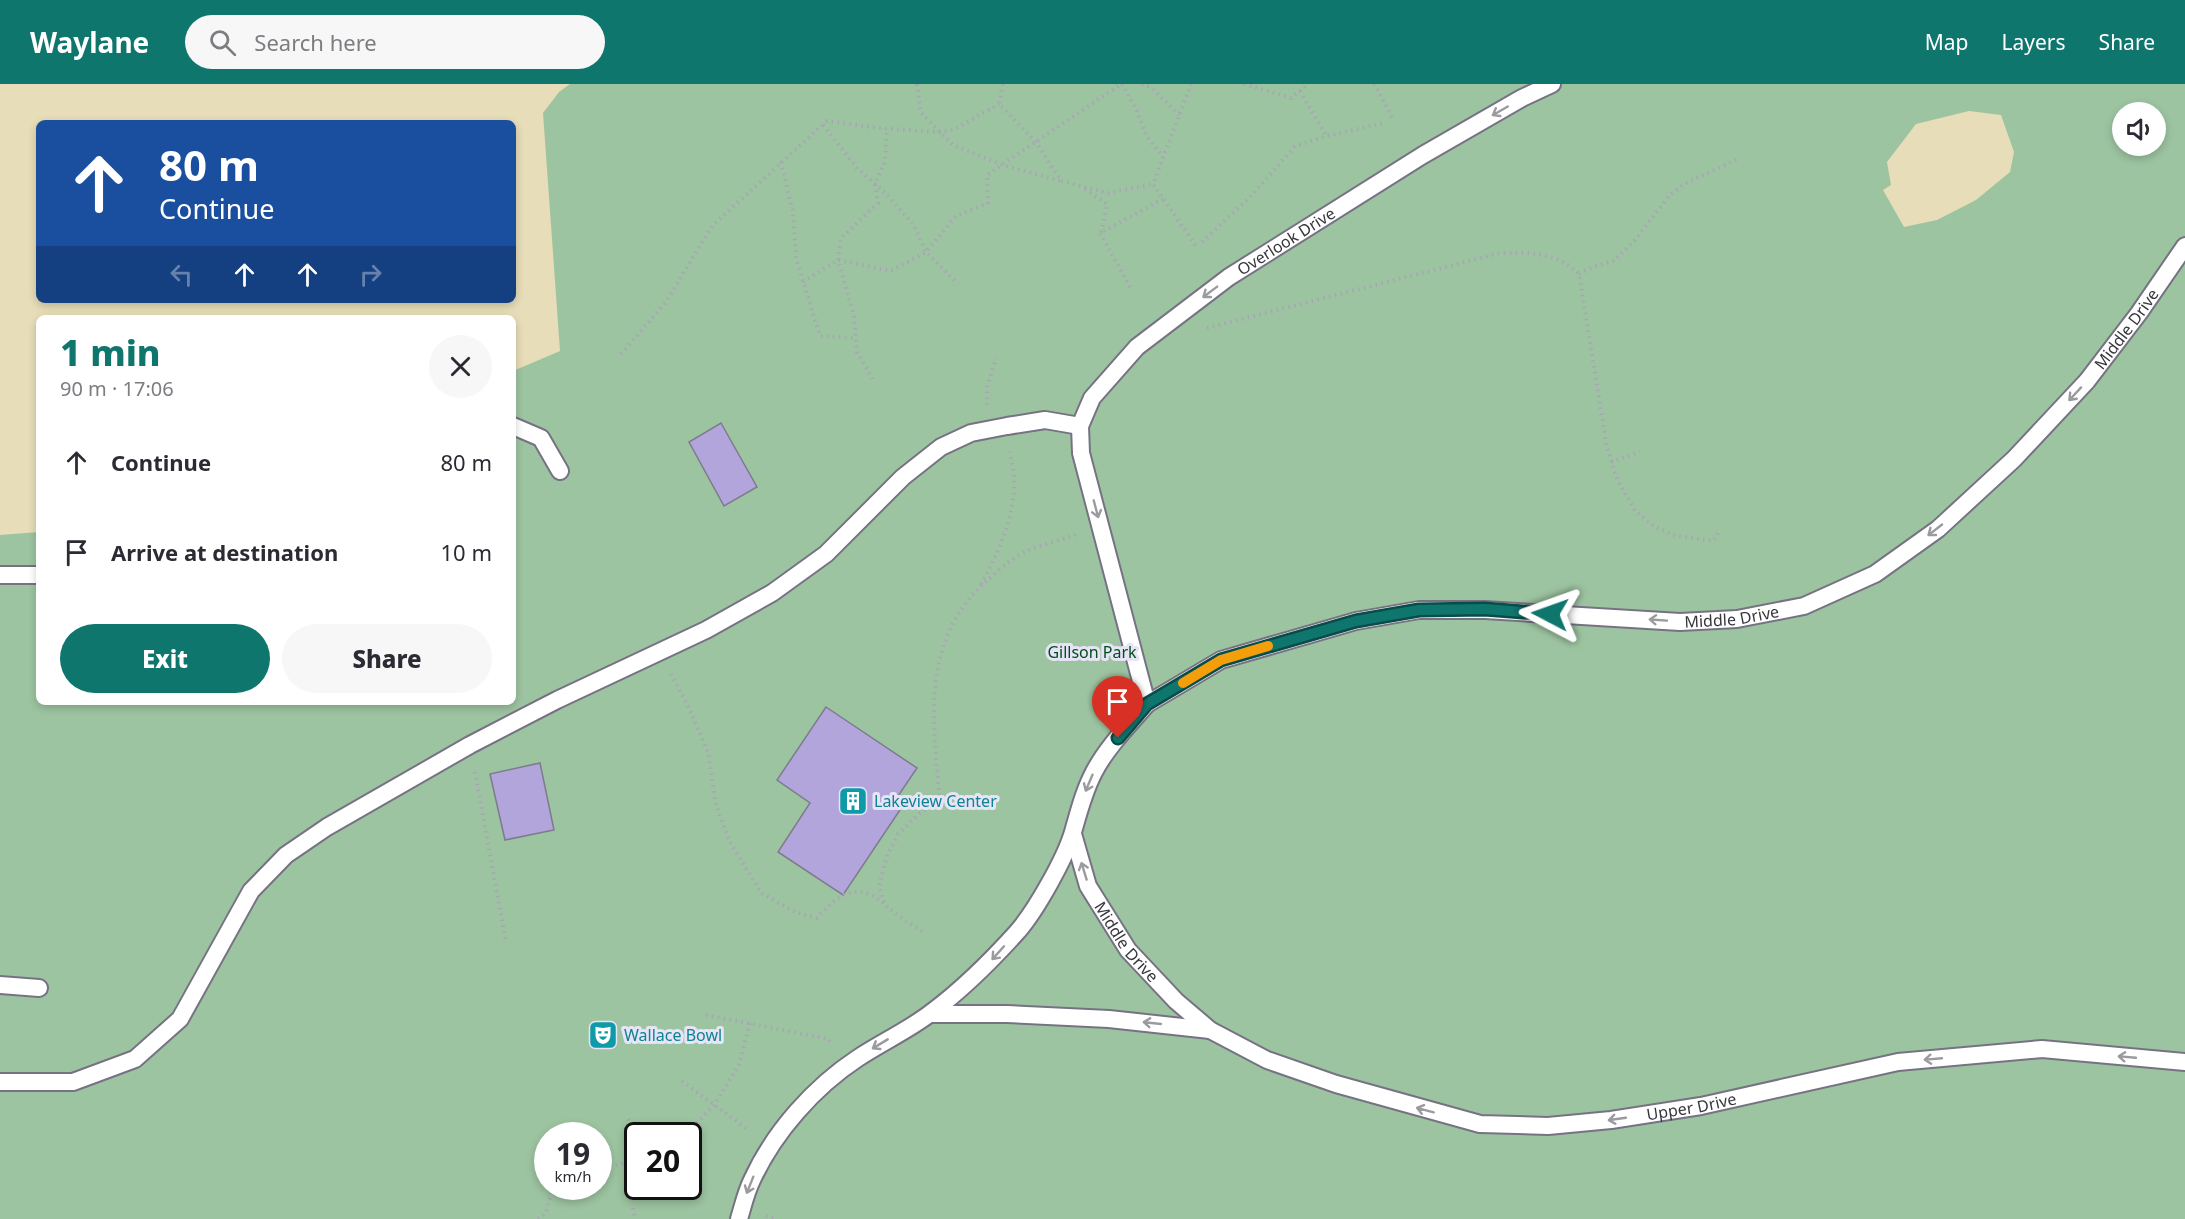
<!DOCTYPE html>
<html lang="en">
<head>
<meta charset="utf-8">
<style>
  body { margin:0; font-family:"Noto Sans",sans-serif; background:#f7f7f7; color:#2b2b33; height:100vh; display:flex; flex-direction:column; font-size:22px; white-space:nowrap }
  * { box-sizing:border-box; margin:0 }
  p { font-size:20px; color:#7c7c81 }
  .icon { flex:none; width:33px; height:33px; fill:none; stroke:currentColor; stroke-width:2; stroke-linecap:round; stroke-linejoin:round }
  .map { position:relative; flex:1; overflow:hidden }
  .side { position:absolute; left:36px; top:231px; width:480px; height:390px; display:flex; flex-direction:column; background:#fff; border-radius:9px; box-shadow:0 3px 9px #0003 }
  .side>* { flex:none }
  .guide { position:absolute; left:36px; top:36px; width:480px; height:183px; border-radius:9px; box-shadow:0 3px 9px #0003; background:#1a4fa0; color:#fff; overflow:hidden }
  .tools { position:absolute; left:2112px; top:18px; display:grid; gap:12px }
  .tools a { display:grid; place-items:center; width:54px; height:54px; border-radius:50%; background:#fff; box-shadow:0 3px 9px #0003; font-size:30px }
  .speed { position:absolute; left:534px; top:1038px; display:flex; gap:12px; font-size:30px; font-weight:700; text-align:center }
  .speed>* { display:grid; place-content:center; width:78px; height:78px; border-radius:50%; background:#fff; box-shadow:0 3px 9px #0003; line-height:1 }
  .speed small { font-size:15px; font-weight:400 }
  .speed .limit { border:3px solid #111; border-radius:9px; background:#fff; color:#111 }
  .pin { position:absolute; display:grid; place-items:center; width:51px; height:51px; color:#fff; margin:-62px -26px; border-radius:50% 50% 50% 0; rotate:-45deg; box-shadow:0 0 6px #0007 }
  .pin .icon { rotate:45deg }
  .me { position:absolute; width:66px; margin:-33px; rotate:274deg; stroke-linejoin:round; filter:drop-shadow(0 0 4px #0008) }
  .turn { display:flex; align-items:center; gap:21px; height:126px; padding:0 24px; font-size:27px }
  .turn .icon { width:78px; height:78px; stroke-width:2.5 }
  .turn b { display:block; font-size:42px; line-height:51px }
  .lanes { display:flex; align-items:center; height:57px; padding:0 24px; background:#0003; justify-content:center; gap:30px; direction:ltr }
  .lanes .off { opacity:.35 }
  .round { display:grid; place-items:center; flex:none; width:63px; height:63px; border-radius:32px; background:#f7f7f7 }
  .summary { display:flex; align-items:center; justify-content:space-between; height:102px; padding:0 24px }
  h1 { font-size:36px; font-weight:800; line-height:45px; color:#0f766e }
  .primary-button { display:flex; gap:12px; margin-top:auto; padding:12px 24px }
  .primary-button a { flex:1; height:69px; border-radius:36px; background:#0f766e; color:#fff; font-size:24px; font-weight:800; line-height:69px; text-align:center }
  .primary-button a+a { background:#f7f7f7; color:#2b2b33 }
  ul { padding:0; list-style:none }
  li { display:flex; align-items:center; gap:18px; height:90px; padding:0 24px }
  li div { flex:1 }
  li b { display:block; font-size:22px }
  li em { font-style:normal }
  header { display:flex; align-items:center; gap:36px; box-sizing:border-box; height:84px; padding:0 30px; background:#0f766e; color:#fff }
  header strong { font-size:28px }
  nav { display:flex; gap:33px; margin-inline-start:auto; font-size:21px }
  .search { width:420px; height:54px; background:#f7f7f7; display:flex; align-items:center; gap:15px; box-sizing:border-box; padding:0 21px; border-radius:33px; color:#7c7c81; font-size:22px }
  .map>svg:first-child { display:block }
</style>
</head>
<body>
<header>
<strong>Waylane</strong>
<div class="search"><svg class="icon" aria-label="search" viewBox="0 0 24 24"><circle cx="10" cy="10" r="6"/><path d="M15 15l6 6"/></svg>Search here</div>
<nav><a>Map</a><a>Layers</a><a>Share</a></nav>
</header>
<div class="map">
<svg width="2185" height="1135" viewBox="0 0 2185 1135">
  <rect width="100%" height="100%" fill="#e7e4f7"/>
  <path fill="#9dc4a1" fill-rule="evenodd" d="M0 0H2185V1135H0ZM2122 28H2156V62H2122ZM39 39H513V216H39ZM39 234H513V618H39ZM548 1052H598V1102H548ZM638 1052H688V1102H638Z"/>
  <g fill="#e7ddb8" fill-rule="evenodd">
    <path d="M0 0H570L559 8 543 29 560 267 513 287V234H39V448L0 451ZM39 39H513V216H39Z"/>
    <polygon points="1969,27 2001,31 2014,68 2010,88 1976,116 1937,136 1904,143 1883,106 1891,101 1887,78 1916,40"/>
  </g>
  <g fill="#b1a5dc" stroke="#7e7b8c" stroke-width="1.5">
    <polygon points="721,339 757,403 724,422 689,358"/>
    <polygon points="826,623 917,684 896,715 904,720 843,811 778,768 810,719 777,696"/>
    <polygon points="540,679 554,746 505,756 490,690"/>
  </g>
  <g fill="none" stroke-linecap="round" stroke-linejoin="round">
    <g stroke="#767283" stroke-width="20">
      <g id="lane">
        <polyline points="513,342 541,354 560,387"/>
        <polyline points="0,491 39,491"/>
        <path id="s1" d="M1147 620 1221 576 1356 537 1419 526H1485L1680 538 1737 535 1804 522 1875 490 1938 445 2014 375 2087 297 2139 229 2185 162"/>
        <path id="s2" d="M1073 750 1088 802 1128 866 1176 917 1210 946 1267 976 1336 1000 1480 1040 1548 1042 1611 1036 1701 1022 1898 978 2042 965 2185 978"/>
        <polyline points="0,901 39,904"/>
        <polyline points="930,930 1007,930 1109,935 1210,946"/>
        <polyline points="0,998 73,998 135,975 180,935 251,807 286,771 327,743 470,661 557,616 706,546 772,509 826,470 903,393 941,363 971,349 1007,342 1045,336 1080,342"/>
        <path id="s3" d="M739 1135C743 1122 746 1108 752 1096 774 1048 814 1003 858 974 882 958 909 946 932 928 964 904 991 877 1018 847 1036 826 1065 775 1073 748 1079 727 1084 707 1094 688 1107 663 1129 641 1147 620L1081 369 1080 342 1092 314 1137 263 1229 193 1423 71 1522 14 1552 0"/>
      </g>
    </g>
    <g stroke="#a8a5b4" stroke-width="4" stroke-dasharray="1.5 4.5" stroke-linecap="butt">
      <polyline points="917,0 921,29 953,61 1003,81 1061,97"/>
      <polyline points="1003,0 999,20 1036,58 1061,97 1108,109 1153,100"/>
      <polyline points="1122,0 1136,25 1146,51 1163,73"/>
      <polyline points="1142,0 1152,4 1179,31"/>
      <polyline points="1191,0 1153,100 1196,162"/>
      <polyline points="1244,0 1291,14 1308,0"/>
      <polyline points="1374,0 1392,33"/>
      <polyline points="1300,7 1326,52"/>
      <polyline points="823,41 857,84 886,110 914,141 926,168 958,200"/>
      <polyline points="781,78 793,128 796,174 820,252 856,254"/>
      <polyline points="1085,105 1107,120 1101,148"/>
      <polyline points="1202,158 1253,110 1294,63 1326,52 1384,39"/>
      <polyline points="1579,190 1595,182 1614,177 1635,156 1669,112 1684,100 1740,74"/>
      <polyline points="803,198 838,176 891,187 926,168 956,132 988,119 987,91 1121,0"/>
      <polyline points="1130,203 1100,149 1163,115"/>
      <path d="M1207 244 1500 169C1531 169 1555 167 1579 190L1607 363 1617 395 1635 427 1655 443 1676 452 1713 457 1720 446"/>
      <polyline points="621,270 666,218 712,142 827,37 878,44 940,48 955,45 999,20"/>
      <polyline points="873,295 857,268 854,232 838,176 841,154 878,119 875,100 885,78 887,45"/>
      <polyline points="987,321 987,303 996,274"/>
      <polyline points="1611,378 1640,368"/>
      <path d="M981 500C1003 460 1024 413 1009 368"/>
      <path d="M671 590 687 620 708 668 716 721 730 758 761 809 795 828 817 834C838 810 857 797 885 820"/>
      <polyline points="475,688 506,858"/>
      <path d="M922 847 903 835 885 821 879 802 887 772 898 750 920 729 940 717C933 638 920 558 985 498 996 489 1008 477 1021 470 1038 461 1059 457 1077 450"/>
      <polyline points="706,931 828,955 832,960"/>
      <polyline points="682,997 747,1045"/>
      <polyline points="628,1035 638,1055"/>
      <polyline points="562,1052 563,1045"/>
      <polyline points="684,1052 714,1021 739,981 750,939"/>
      <polyline points="598,1085 638,1076"/>
      <polyline points="658,1102 661,1110"/>
      <polyline points="633,1124 635,1135"/>
      <polyline points="766,1132 777,1135"/>
      <polyline points="538,1135 546,1129 553,1102"/>
    </g>
    <use href="#lane" stroke="#fff" stroke-width="16"/>
  </g>
  <defs><path id="oneway-shaft" d="M-6 0H5M1.5-3L5.5 0L1.5 3" fill="none" stroke-width="1.6" stroke-linecap="round" stroke-linejoin="round" transform="scale(1.5)"/></defs>
  <g stroke="#9b9a9e">
    <use href="#oneway-shaft" transform="translate(1500 27) rotate(150)"/>
    <use href="#oneway-shaft" transform="translate(1210 208) rotate(143)"/>
    <use href="#oneway-shaft" transform="translate(2075 310) rotate(133)"/>
    <use href="#oneway-shaft" transform="translate(1096 425) rotate(75)"/>
    <use href="#oneway-shaft" transform="translate(1935 446) rotate(142)"/>
    <use href="#oneway-shaft" transform="translate(1658 536) rotate(-176)"/>
    <use href="#oneway-shaft" transform="translate(1089 699) rotate(113)"/>
    <use href="#oneway-shaft" transform="translate(1084 787) rotate(-107)"/>
    <use href="#oneway-shaft" transform="translate(998 869) rotate(132)"/>
    <use href="#oneway-shaft" transform="translate(1152 939) rotate(-174)"/>
    <use href="#oneway-shaft" transform="translate(880 960) rotate(149)"/>
    <use href="#oneway-shaft" transform="translate(2127 973) rotate(-175)"/>
    <use href="#oneway-shaft" transform="translate(1933 975) rotate(175)"/>
    <use href="#oneway-shaft" transform="translate(1425 1026) rotate(-165)"/>
    <use href="#oneway-shaft" transform="translate(1617 1035) rotate(172)"/>
    <use href="#oneway-shaft" transform="translate(750 1101) rotate(112)"/>
  </g>
  <g fill="none" stroke-linecap="round" stroke-linejoin="round">
    <g stroke="#0a4d48" stroke-width="15">
      <polyline id="route" points="1118,654 1147,620 1221,576 1356,537 1419,526 1485,525 1550,530"/>
    </g>
    <use href="#route" stroke="#0f766e" stroke-width="10"/>
    <polyline stroke="#f59e0b" stroke-width="10" points="1183,599 1221,576 1268,562"/>
  </g>
  <defs>
    <g id="building-square" transform="scale(1.5)"><rect x="-9" y="-9" width="18" height="18" rx="4" fill="#0f9aa8" stroke="#e7e4f7"/><path d="M-4-6H4V6H1V3H-1V6H-4ZM-2.5-4.3h1.7v1.8h-1.7ZM.8-4.3h1.7v1.8H.8ZM-2.5-1h1.7V.8h-1.7ZM.8-1h1.7V.8H.8Z" fill="#fff"/></g>
    <g id="theatre-square" transform="scale(1.5)"><rect x="-9" y="-9" width="18" height="18" rx="4" fill="#0f9aa8" stroke="#e7e4f7"/><path d="M-5-5.5Q0-4 5-5.5V0Q5 5 0 6Q-5 5-5 0ZM-3.3-2.5H-1v1.5H-3.3ZM1-2.5H3.3v1.5H1ZM-2.8 1Q0 5.5 2.8 1Z" fill="#fff"/></g>
  </defs>
  <g fill-rule="evenodd">
    <use href="#building-square" x="853" y="717"/>
    <use href="#theatre-square" x="603" y="951"/>
  </g>
  <g text-anchor="middle" dominant-baseline="central" stroke-width="6" stroke-linejoin="round" paint-order="stroke">
    <g font-size="16" fill="#37363d" stroke="#e7e4f7">
      <text stroke="none"><textPath href="#s3" startOffset="1242">Overlook Drive</textPath></text>
      <text stroke="none"><textPath href="#s1" startOffset="1108">Middle Drive</textPath></text>
      <text stroke="none"><textPath href="#s1" startOffset="604">Middle Drive</textPath></text>
      <text stroke="none"><textPath href="#s2" startOffset="122">Middle Drive</textPath></text>
      <text stroke="none"><textPath href="#s2" startOffset="744">Upper Drive</textPath></text>
    </g>
    <g font-size="16" fill="#004e19" stroke="#e7e4f7">
      <text x="1092" y="568">Gillson Park</text>
    </g>
    <g font-size="16" fill="#0d838f" stroke="#e7e4f7" text-anchor="start">
      <text x="874" y="717">Lakeview Center</text>
      <text x="624" y="951">Wallace Bowl</text>
    </g>
  </g>
</svg>
<div class="tools">
<a><svg class="icon" aria-label="sound" viewBox="0 0 24 24"><path d="M4 9h4l5-4v14l-5-4H4zM17 9q2 3 0 6"/></svg></a>
</div>
<div class="speed"><div>19<small>km/h</small></div><div class="limit">20</div></div>
<div class="pin" style="left:1118px;top:654px;background:#d93025"><svg class="icon" aria-label="arrive" viewBox="0 0 24 24"><path d="M6 21V4h12l-3 4 3 4H6"/></svg></div>
<svg class="me" style="left:1550px;top:530px" viewBox="-20 -20 40 40"><path d="M0-17L14 15 0 8-14 15z" fill="#0f766e" stroke="#fff" stroke-width="4"/></svg>
<div class="guide">
<div class="turn"><svg class="icon" aria-label="ahead" viewBox="0 0 24 24"><path d="M12 20V5M6 11l6-6 6 6"/></svg><div><b>80 m</b>Continue</div></div>
<div class="lanes"><svg class="icon off" aria-label="left" viewBox="0 0 24 24"><path d="M17 20v-9H6M10 6l-5 5 5 5"/></svg><svg class="icon" aria-label="ahead" viewBox="0 0 24 24"><path d="M12 20V5M6 11l6-6 6 6"/></svg><svg class="icon" aria-label="ahead" viewBox="0 0 24 24"><path d="M12 20V5M6 11l6-6 6 6"/></svg><svg class="icon off" aria-label="right" viewBox="0 0 24 24"><path d="M7 20v-9h11M14 6l5 5-5 5"/></svg></div>
</div>
<section class="side">
<div class="summary"><div><h1>1 min</h1><p>90 m · 17:06</p></div><a class="round"><svg class="icon" aria-label="close" viewBox="0 0 24 24"><path d="M6 6l12 12M18 6L6 18"/></svg></a></div>
<ul>
<li><svg class="icon" aria-label="ahead" viewBox="0 0 24 24"><path d="M12 20V5M6 11l6-6 6 6"/></svg><div><b>Continue</b></div><em>80 m</em></li>
<li><svg class="icon" aria-label="arrive" viewBox="0 0 24 24"><path d="M6 21V4h12l-3 4 3 4H6"/></svg><div><b>Arrive at destination</b></div><em>10 m</em></li>
</ul>
<div class="primary-button"><a>Exit</a><a>Share</a></div>
</section>
</div>
</body>
</html>
